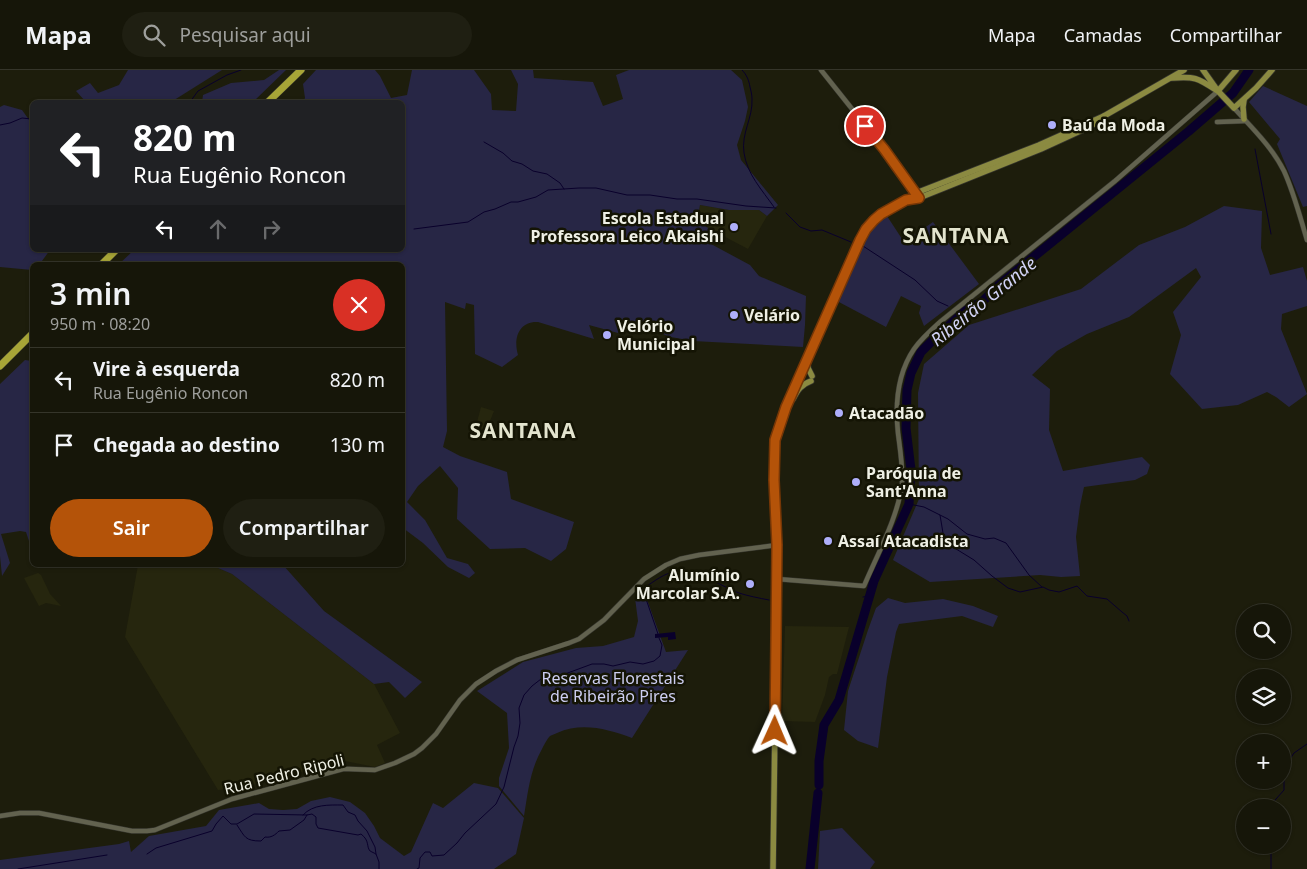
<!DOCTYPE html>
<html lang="pt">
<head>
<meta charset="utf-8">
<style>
  body { margin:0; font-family:"Noto Sans",sans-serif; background:#1f1f12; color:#f1f3f6; height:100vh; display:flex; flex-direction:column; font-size:19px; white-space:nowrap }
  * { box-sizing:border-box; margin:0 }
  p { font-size:16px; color:#9e9f9c }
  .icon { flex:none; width:28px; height:28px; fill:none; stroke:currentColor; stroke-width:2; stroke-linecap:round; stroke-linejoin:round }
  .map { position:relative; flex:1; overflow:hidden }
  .side { position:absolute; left:30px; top:192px; width:375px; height:305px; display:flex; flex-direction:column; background:#161609; border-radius:8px; box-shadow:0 1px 4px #0004,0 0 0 1px #35352a }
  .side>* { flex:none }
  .banner { position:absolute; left:30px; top:30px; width:375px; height:152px; border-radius:8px; box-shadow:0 1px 4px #0004,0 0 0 1px #35352a; background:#202124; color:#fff; overflow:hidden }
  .buttons { position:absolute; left:1236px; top:534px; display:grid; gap:10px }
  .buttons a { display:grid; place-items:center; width:55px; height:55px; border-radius:50%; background:#161609; box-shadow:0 1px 4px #0004,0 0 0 1px #35352a; font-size:25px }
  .pin { position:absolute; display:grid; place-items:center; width:42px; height:42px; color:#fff; margin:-21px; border:2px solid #fff; border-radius:50%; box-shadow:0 1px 5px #0007 }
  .me { position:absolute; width:55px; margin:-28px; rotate:1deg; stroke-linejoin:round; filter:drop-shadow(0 0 4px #0008) }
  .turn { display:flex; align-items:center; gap:18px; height:105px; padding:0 20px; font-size:22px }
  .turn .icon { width:65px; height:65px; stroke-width:2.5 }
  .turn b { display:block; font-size:35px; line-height:42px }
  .lanes { display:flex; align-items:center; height:48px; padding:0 20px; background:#0003; justify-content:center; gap:25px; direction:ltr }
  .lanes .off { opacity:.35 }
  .round { display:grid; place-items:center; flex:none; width:52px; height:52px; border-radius:26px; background:#1f1f12 }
  .summary { display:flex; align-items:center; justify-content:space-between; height:85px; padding:0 20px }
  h1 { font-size:30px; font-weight:600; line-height:38px }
  .button { display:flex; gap:10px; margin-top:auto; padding:10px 20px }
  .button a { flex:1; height:58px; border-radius:30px; background:#b45309; color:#fff; font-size:20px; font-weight:600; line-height:58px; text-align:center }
  .button a+a { background:#1f1f12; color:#f1f3f6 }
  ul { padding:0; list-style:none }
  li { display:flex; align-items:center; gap:15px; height:65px; padding:0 20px; border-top:1px solid #35352a }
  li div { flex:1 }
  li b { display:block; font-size:19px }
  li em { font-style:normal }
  header { display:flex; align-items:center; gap:30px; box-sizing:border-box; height:70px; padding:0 25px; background:#161609; border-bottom:1px solid #35352a }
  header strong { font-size:24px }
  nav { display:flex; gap:28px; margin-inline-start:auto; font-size:18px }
  .search { width:350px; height:45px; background:#1f1f12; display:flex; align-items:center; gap:12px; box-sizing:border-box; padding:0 18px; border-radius:28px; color:#9e9f9c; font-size:19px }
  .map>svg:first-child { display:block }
</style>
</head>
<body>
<header>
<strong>Mapa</strong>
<div class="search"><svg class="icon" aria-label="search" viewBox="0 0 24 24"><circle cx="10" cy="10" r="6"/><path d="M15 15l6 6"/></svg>Pesquisar aqui</div>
<nav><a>Mapa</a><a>Camadas</a><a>Compartilhar</a></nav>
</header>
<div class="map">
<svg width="1307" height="799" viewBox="0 0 1307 799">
  <rect width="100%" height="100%" fill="#1d1d0c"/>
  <g fill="#26260e">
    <polygon points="700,135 729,140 759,140 767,146 748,179 697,152"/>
    <polygon points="481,337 494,341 486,361 481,358 477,352"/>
    <polygon points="138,495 211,495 232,504 374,614 400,663 377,675 385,693 375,697 345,691 246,716 218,720 125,567"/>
    <polygon points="38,503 41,505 50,524 61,536 46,533 39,536 24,508"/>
    <polygon points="785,556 849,557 837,604 833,604 829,607 825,625 815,652 782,651"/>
  </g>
  <g fill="#272645">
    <polygon points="128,0 222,0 171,32 86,32 76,21 90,13 98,23 119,15"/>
    <polygon points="279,0 286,0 253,32 202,32 203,25 231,13 264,10"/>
    <path d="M316 0H375L380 6 391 28 407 25 412 0H474L491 24 492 40 516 41 518 14 511 0H533L534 8 593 12 603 36 623 29 616 5 629 0H731L742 10 748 37 745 51 737 75 741 90 778 135 767 146 759 140H729L700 135 697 152 716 162 711 174 750 195 759 206 806 226 805 255 803 277 693 271 671 267 623 249 618 263 589 255 594 269 538 252C519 251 513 268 518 285L502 297 475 284 474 235 466 233 465 239 445 232 447 361 443 377 460 386 507 402 511 429 574 452 566 479 551 491 525 478 490 479 457 449 458 418 440 396 418 416 407 432 425 450 447 488 468 494 475 503 469 508 448 497 423 473 403 458 402 195H118L134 180H402V32H303L305 28 303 14Z"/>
    <polygon points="1263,16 1307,36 1307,136 1303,137 1277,74 1280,69 1249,32"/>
    <polygon points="4,35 22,40 32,54 32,180 50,180 39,195 32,195 32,200 0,197 0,37"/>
    <polygon points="1224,136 1262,141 1261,178 1270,205 1303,197 1307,211 1307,236 1282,244 1281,259 1307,324 1289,337 1276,327 1267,322 1238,335 1202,339 1170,304 1181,265 1173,242 1201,207 1196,198 1129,247 1087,264 1057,281 1032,305 1050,319 1049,360 1063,401 1142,387 1150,395 1147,404 1135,410 1084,417 1080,436 1076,467 1080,506 1061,507 1040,505 930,512 893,490 919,429 918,323 924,294 969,255 1081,219 1139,175 1185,157"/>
    <polygon points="887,146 904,172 933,152 979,214 924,256 919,243 921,236 901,226 886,257 837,231 871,159 878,151"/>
    <polygon points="25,290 32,291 32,471 29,471 26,462 20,461 1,464 10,493 2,506 0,486 0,314"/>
    <polygon points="211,495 283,495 324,541 422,612 405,628 389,612 374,614 232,504"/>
    <path d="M642 516 666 582 688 580 632 668C607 659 582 652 557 663 555 664 552 665 550 666 547 669 544 675 542 679 530 700 528 722 524 746L499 716V708L509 678 507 643 477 621 523 592 576 578 603 576 634 567 638 551 635 528Z"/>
    <polygon points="888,528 905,533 943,529 973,536 998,546 993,557 962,546 899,554 896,562 887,607 878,678 858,671 844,660 848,621 868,560 876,538"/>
    <polygon points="474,713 498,718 524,748 516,784 494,799 0,799 0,790 119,774 129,771 131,782 149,766 206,756 219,740 259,733 269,739 283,740 297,739 311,731 330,727 350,732 365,743 374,756 380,768 404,786 411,782 433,733 443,738"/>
    <polygon points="842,758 875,792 870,799 818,799 820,761"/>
  </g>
  <polygon fill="#09002b" points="675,562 676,569 668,570 668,567 655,568 655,564"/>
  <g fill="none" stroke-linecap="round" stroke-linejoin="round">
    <g stroke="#09002b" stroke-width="1">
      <path d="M742 0C747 5 749 11 750 17 751 21 752 25 752 29 753 48 741 63 744 83 747 104 762 120 774 137"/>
      <polyline points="190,32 198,21 227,5 241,0"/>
      <polyline points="0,55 10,53 22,48 32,49"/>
      <polyline points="484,72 503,83 512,91 522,94 533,101 547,104 560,113 564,119"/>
      <polyline points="1255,79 1271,164"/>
      <polyline points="786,143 800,157 811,161 822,160 851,172"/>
      <polyline points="30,152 32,147"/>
      <polyline points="414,159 468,152 484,142 495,139 511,132 518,132 536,127 548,120 579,118 596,118 627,125 650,125 677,129 697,129 746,136 776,138"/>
      <polyline points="863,176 915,210 937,231 948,236"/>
      <polyline points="958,243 961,244"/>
      <polyline points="909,434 924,437 940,445 943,463 948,474 974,490 992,506 1008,518 1020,522 1043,517 1049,520 1059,522 1077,516 1087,526 1107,529 1122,542 1127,546 1129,551"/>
      <polyline points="940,445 948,449 967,464 985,469 994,468 1006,473 1029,505 1042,517"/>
      <polyline points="863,527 869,526"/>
      <path d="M658 564 644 523 645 517C654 512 665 502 676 502 699 501 719 515 739 523 748 526 759 528 769 530"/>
      <polyline points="1268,738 1284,720 1284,698 1294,683 1307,674"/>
      <path d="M303 745C313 734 329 735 343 735L348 742 355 745 358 751 367 761 375 777 376 784"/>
      <path d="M237 755C245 767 245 771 261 771L265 767C271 768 275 765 279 761L290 760 304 750 307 745"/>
      <polyline points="1269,775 1271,781 1271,799"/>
      <path d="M147 784 156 778 212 761 216 754 223 746 231 754H237L254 744 307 745 312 744 316 747V754L318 758 358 765 361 764C370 771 366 776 370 781 370 781 376 784 376 784L379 792V799"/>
      <polyline points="18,799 107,785"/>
      <polyline points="417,799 419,798 420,788 425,782 430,782 432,786 444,785 457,773 465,763 496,734 504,717 514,677 518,666 520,653 519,638 524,625 532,616 541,609 565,604 592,594 604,594 613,596 630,592 643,594 654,591 660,586 662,575 659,568"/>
    </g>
    <g stroke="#09002b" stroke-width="9">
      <polyline points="819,715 819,691 824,655 839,630 874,511 909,434 911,400 906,358 907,320 911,303 921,282 934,269 965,241 983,231 999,215 1189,61 1233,23 1249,0"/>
      <polyline points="810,799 818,723"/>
    </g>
    <g stroke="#36362e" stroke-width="5.5">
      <g id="minor">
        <polyline points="821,0 884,79 917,125"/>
        <path d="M1234 38C1252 58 1272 77 1284 101 1294 123 1300 147 1307 170"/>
        <polyline points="1217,52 1245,51"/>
        <path d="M777 509 864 516C877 485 899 445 902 413 903 396 900 379 898 363 895 335 897 304 914 279 921 269 931 260 940 252L1115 111 1218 21"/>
        <polyline points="0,746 20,743 39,743 132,761 147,761 155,760 232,729 343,699 349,699 375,700 395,693 414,684 422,678 436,664 460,630 476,614 496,601 517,590 569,573 579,569 604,550 644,509 666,495 680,489 699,485 777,475"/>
      </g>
    </g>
    <g stroke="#36362e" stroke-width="7">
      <g id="major">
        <polyline points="1203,0 1218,21 1234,38 1256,18 1272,0"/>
        <path d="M1172 8C1194 6 1198 8 1216 20"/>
        <polyline points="1218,21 1236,0"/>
        <polyline points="1244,30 1243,37 1244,49"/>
        <polyline points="907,130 919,128 1041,79 1091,56 1104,46 1184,0"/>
        <polyline points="807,289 808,298 812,306"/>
        <path d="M793 329C798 319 801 315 811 311"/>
        <polyline points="773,799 777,509 776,436 774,410 775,369 786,337 860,170 866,159 874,150 881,144 916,123 1039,75 1104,46"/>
      </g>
    </g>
    <g stroke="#36362e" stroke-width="8">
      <g id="highway">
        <polyline points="268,32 301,0"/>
        <polyline points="101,195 116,180"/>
        <polyline points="0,296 32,264"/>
      </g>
    </g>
    <use href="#minor" stroke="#62624f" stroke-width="4.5"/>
    <use href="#major" stroke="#8b8a41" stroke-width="5.5"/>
    <use href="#highway" stroke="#a7a537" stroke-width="7"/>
  </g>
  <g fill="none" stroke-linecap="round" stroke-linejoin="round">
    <g stroke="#753606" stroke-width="12">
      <polyline id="route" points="775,661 777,475 774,410 775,370 786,337 860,170 866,159 874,150 881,144 906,130 919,128 884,79 865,56"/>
    </g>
    <use href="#route" stroke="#b45309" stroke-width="9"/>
  </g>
  <g fill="#aeaefa" stroke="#141404" stroke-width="2">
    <circle cx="1052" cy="55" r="5"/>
    <circle cx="734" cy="157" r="5"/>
    <circle cx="734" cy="245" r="5"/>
    <circle cx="607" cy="265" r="5"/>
    <circle cx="839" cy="343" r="5"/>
    <circle cx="856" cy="412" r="5"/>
    <circle cx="828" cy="471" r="5"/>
    <circle cx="750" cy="514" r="5"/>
  </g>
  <g text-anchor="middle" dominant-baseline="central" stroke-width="5" stroke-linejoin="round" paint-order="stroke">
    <g font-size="16" font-weight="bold" fill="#eff0e5" stroke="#141404" text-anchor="start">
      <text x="1062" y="55">Baú da Moda</text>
      <text x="724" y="148" text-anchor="end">Escola Estadual<tspan x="724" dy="18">Professora Leico Akaishi</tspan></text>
      <text x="744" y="245">Velário</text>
      <text x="617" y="256">Velório<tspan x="617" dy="18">Municipal</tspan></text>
      <text x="849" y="343">Atacadão</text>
      <text x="866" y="403">Paróquia de<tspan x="866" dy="18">Sant'Anna</tspan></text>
      <text x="838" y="471">Assaí Atacadista</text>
      <text x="740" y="505" text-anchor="end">Alumínio<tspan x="740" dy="18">Marcolar S.A.</tspan></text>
    </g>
    <g font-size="16" fill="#cdcef1" stroke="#141404">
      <text x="613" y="608">Reservas Florestais<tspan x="613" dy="18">de Ribeirão Pires</tspan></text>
    </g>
    <g font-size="16" fill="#eff0e5" stroke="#141404">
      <text transform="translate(284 704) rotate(-14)">Rua Pedro Ripoli</text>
    </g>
    <g font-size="18" font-style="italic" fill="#d1d2f5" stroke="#141404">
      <text transform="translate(983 231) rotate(-39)">Ribeirão Grande</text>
    </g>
    <g font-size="21" font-weight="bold" letter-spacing="1" fill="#e3e4ce" stroke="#141404">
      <text x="956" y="165">SANTANA</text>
      <text x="523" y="360">SANTANA</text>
    </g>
  </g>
</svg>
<div class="buttons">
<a><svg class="icon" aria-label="search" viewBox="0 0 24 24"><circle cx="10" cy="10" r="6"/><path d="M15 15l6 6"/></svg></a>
<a><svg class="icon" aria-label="layers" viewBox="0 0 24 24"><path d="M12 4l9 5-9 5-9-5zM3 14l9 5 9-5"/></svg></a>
<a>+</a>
<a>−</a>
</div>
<div class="pin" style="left:865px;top:56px;background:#d93025"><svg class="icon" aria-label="arrive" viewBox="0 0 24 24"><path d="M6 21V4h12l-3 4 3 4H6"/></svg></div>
<svg class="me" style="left:775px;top:661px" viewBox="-20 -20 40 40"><path d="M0-17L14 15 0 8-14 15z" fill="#b45309" stroke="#fff" stroke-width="4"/></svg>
<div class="banner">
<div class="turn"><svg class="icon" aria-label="left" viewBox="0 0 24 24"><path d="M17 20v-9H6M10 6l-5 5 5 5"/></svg><div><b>820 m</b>Rua Eugênio Roncon</div></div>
<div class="lanes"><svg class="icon" aria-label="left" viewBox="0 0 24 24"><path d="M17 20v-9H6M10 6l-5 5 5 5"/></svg><svg class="icon off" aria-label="ahead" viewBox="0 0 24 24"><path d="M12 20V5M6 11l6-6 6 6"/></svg><svg class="icon off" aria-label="right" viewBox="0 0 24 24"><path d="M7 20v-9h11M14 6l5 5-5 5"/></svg></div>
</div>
<section class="side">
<div class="summary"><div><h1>3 min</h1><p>950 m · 08:20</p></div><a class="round" style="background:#d93025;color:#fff"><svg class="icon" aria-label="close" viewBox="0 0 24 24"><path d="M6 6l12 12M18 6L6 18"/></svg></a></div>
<ul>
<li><svg class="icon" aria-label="left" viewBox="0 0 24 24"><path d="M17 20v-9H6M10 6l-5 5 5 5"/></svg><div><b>Vire à esquerda</b><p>Rua Eugênio Roncon</p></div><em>820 m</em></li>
<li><svg class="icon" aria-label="arrive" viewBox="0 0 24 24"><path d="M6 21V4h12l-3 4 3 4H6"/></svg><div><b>Chegada ao destino</b></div><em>130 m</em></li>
</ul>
<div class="button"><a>Sair</a><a>Compartilhar</a></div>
</section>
</div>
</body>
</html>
